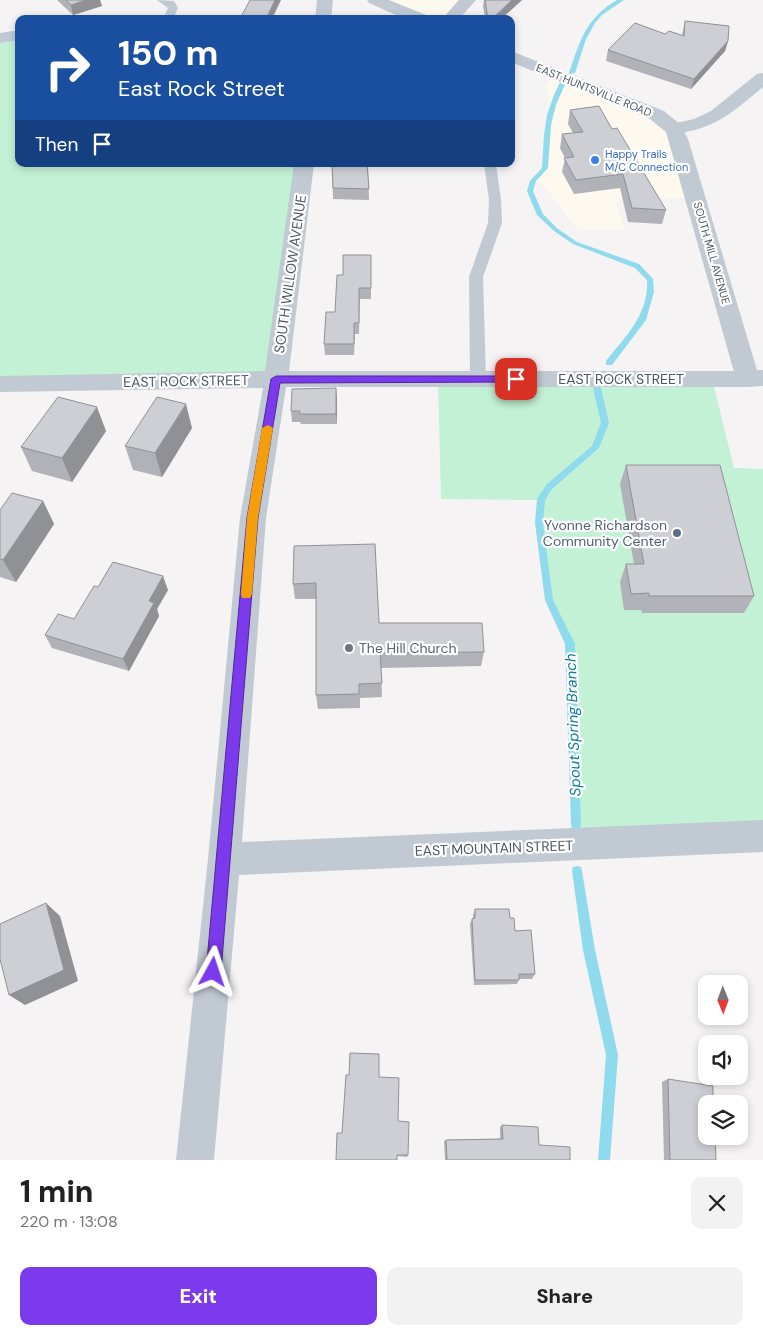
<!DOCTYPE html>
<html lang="en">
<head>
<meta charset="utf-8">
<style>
  body { margin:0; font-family:"DM Sans",sans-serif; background:#f2f2f2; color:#222; height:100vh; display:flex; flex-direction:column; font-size:19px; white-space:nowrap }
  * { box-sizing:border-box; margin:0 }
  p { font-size:16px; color:#767676 }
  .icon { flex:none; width:28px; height:28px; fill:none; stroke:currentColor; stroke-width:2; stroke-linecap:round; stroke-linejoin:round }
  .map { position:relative; height:1160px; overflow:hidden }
  .details { display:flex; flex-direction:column; background:#fff; flex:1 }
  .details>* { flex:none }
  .top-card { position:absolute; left:15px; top:15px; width:500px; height:152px; border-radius:10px; box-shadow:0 2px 8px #0003; background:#1a4fa0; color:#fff; overflow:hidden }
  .needle { width:32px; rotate:179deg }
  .buttons { position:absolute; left:698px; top:975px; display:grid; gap:10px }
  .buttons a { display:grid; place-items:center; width:50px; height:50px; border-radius:10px; background:#fff; box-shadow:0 2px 8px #0003; font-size:25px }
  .pin { position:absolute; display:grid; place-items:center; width:42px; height:42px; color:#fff; margin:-21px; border-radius:10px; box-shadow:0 2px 8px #0006 }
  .me { position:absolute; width:55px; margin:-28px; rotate:5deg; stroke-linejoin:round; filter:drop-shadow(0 0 4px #0008) }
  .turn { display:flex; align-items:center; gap:18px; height:105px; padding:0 20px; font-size:22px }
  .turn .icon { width:65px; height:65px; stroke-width:2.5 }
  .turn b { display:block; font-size:35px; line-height:42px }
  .then { display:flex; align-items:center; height:48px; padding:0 20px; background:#0003; gap:10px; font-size:19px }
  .round { display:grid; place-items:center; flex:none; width:52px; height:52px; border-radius:10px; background:#f2f2f2 }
  .headline { display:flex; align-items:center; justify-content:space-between; height:85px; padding:0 20px }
  h1 { font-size:30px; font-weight:800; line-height:38px }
  .action { display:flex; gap:10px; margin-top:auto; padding:10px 20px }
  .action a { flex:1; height:58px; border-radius:10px; background:#7c3aed; color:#fff; font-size:20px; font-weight:800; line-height:58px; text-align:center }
  .action a+a { background:#f2f2f2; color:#222 }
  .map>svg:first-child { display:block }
</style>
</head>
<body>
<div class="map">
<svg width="763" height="1160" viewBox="0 0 763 1160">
  <rect width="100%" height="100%" fill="#f5f3f3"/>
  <g fill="#fdf9ef">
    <polygon points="375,0 468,0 450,19 420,19"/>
    <polygon points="556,74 667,122 696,198 622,199 616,203 624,229 577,229 544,186 533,181 545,168 546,139 551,105 547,85"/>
  </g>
  <g fill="#c3f1d5">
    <polygon points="19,35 19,164 304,164 276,379 0,384 0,38"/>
    <polygon points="438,379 712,379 734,468 763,469 763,836 577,844 570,645 549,600 539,523 541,500 441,499"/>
  </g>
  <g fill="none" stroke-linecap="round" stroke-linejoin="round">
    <g fill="#90daee" fill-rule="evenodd">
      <path d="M617 0H624L602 15 595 23 586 39 575 73 570 74 569 73C580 41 586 18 617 0Z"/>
      <path d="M562 82 565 84 556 105 551 125 548 168 536 181 533 191 543 214 558 229 577 242 639 264 653 279 654 292 646 320 612 365H606V361C626 336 649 314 647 280L635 268 573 244 554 231 537 215 527 191 530 181 542 168 544 135 547 115 554 95 559 84Z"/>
      <polygon points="597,385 601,388 609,423 599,448 552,489 545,500 543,523 553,600 575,644 581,824 580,828 576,829 572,828 571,824 565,644 545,600 535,523 537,499 546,485 592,446 601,423 593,388"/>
      <polygon points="577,866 581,867 582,871 595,950 618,1055 610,1160 598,1160 606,1055 583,950 572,871 573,867"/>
    </g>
    <g fill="#c1cad2" fill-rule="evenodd">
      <polygon points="157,0 174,1 178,8 173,19 163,19 168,8"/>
      <polygon points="484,164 496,164 501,200 502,223 483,277 486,379 483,383 478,384 473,383 470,379 469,277 488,223 489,200"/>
    </g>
    <g fill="#c1cad2" fill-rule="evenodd">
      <polygon points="317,0 333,0 331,19 315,19"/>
      <polygon points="459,0 476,0 459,19 442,19"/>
      <polygon points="19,30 19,40 0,43 0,33"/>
      <path d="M763 73V87C740 106 720 125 690 131 682 133 676 135 667 133L665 129 667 125 694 119 711 111 757 74Z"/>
      <polygon points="294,164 314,164 289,371 748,371 756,373 760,379 756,385 748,387 286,387 266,518 242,842 763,820 763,852 239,875 214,1160 176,1160 208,859 240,518 263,388 0,392 0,376 265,371"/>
    </g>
    <g fill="#c1cad2" fill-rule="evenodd">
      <polygon points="367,0 389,0 426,15 428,19 405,19 369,3"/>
      <polygon points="511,51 664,111 681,125 688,139 757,370 763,370 763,386 748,387 740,385 736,379 666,132 650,119 511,62"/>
    </g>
  </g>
  <g fill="#b0b2b7">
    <polygon points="57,0 100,0 102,6 73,15"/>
    <polygon points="484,0 522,0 501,19 485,19 483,6"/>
    <polygon points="685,21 728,41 725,51 691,89 606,61 608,50 665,34 682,35"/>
    <polygon points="570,110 612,129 666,210 662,224 628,222 620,188 574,194 562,172 565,158 560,148 562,134 573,133 568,124"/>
    <polygon points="332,164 369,164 369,166 368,166 369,200 333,199"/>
    <polygon points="371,255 371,299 360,299 359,334 355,334 354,355 325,355 324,344 335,312 343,275"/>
    <polygon points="336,388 337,424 301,424 300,422 292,422 291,411"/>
    <polygon points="192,428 162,477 133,470 125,446"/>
    <polygon points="106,431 72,482 32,471 21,447"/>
    <polygon points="626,465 754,596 744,613 642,613 641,610 624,610 620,582 626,564 634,564 620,484"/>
    <polygon points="43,501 54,524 16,582 0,577 0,510"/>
    <polygon points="294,546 379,623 484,652 481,666 381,668 382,697 360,698 360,708 318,709 316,695 316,599 295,599 293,584"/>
    <polygon points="98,587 168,590 157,609 159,616 129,671 52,648 45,635 74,619"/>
    <polygon points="475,909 510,918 515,931 535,974 532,979 519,979 517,984 474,985 470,924 472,919 473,918 473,915"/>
    <polygon points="379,1077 398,1121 408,1155 407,1157 397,1156 342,1133"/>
    <polygon points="668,1079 716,1160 664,1160 662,1082"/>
    <polygon points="502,1125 539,1145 570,1160 445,1160 444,1141 446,1140 500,1139 500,1127"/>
  </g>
  <g fill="#909195">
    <polygon points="86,0 100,0 102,6 73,15 71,5"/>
    <polygon points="275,0 281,0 272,19 266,19"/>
    <polygon points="512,0 522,0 501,19 492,19"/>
    <polygon points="728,41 725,51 691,89 694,79"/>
    <polygon points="336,388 337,398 337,424 336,414"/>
    <polygon points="186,404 192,428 162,477 155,453"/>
    <polygon points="97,407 106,431 72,482 62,458"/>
    <polygon points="43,501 54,524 16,582 3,560"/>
    <polygon points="163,576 168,590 157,609 159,616 129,671 123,659 149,601"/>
    <polygon points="46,903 60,916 78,981 25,1005 9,995"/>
  </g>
  <g fill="#cdcfd5" stroke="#909195">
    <polygon points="66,0 86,0 71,5"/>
    <polygon points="250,0 275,0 266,19 241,19 242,15"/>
    <polygon points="485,0 512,0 492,19 488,19"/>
    <polygon points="685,21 729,26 728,41 694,79 608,50 635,23 665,34 669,31 684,36"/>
    <polygon points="599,106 612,129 617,128 666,210 632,208 623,174 576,180 564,158 574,157 562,134 583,132 570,110"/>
    <polygon points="332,164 367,164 369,189 333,188"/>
    <polygon points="343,255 371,255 371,288 359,288 359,323 354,323 354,344 324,344 326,312 335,312 337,275 343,275"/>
    <polygon points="336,388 336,414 300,414 300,411 291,411 292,389"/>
    <polygon points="58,397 97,407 62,458 21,447"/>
    <polygon points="157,397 186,404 155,453 125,446"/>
    <polygon points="626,465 720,465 754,596 649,596 649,593 631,594 626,564 644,564"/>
    <polygon points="12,493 43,501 3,560 0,559 0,510"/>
    <polygon points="375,544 379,623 482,623 484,652 380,653 382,683 359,684 359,694 316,695 316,583 293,584 294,546"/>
    <polygon points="113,562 163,576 149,601 154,603 123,659 45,635 58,614 74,619 94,586 98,587"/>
    <polygon points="46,903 64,970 9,995 0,959 0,924"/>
    <polygon points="475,909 509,909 510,918 514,918 515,931 531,930 535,974 519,974 519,980 475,980 472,919 475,918"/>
    <polygon points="350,1053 379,1054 379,1077 399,1078 398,1121 409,1122 408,1155 397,1155 397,1160 336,1160 337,1133 342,1133 346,1075 349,1075"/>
    <polygon points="668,1079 713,1086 713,1104 706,1104 706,1136 715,1136 716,1160 670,1160"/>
    <polygon points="502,1125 538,1127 539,1145 570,1147 570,1160 447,1160 446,1140 503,1139"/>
  </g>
  <polygon fill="#7c3aed" stroke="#51269a" points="276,376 516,376 520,379 516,382 280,383 258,518 221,972 218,977 213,979 208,977 206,972 247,518 271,379"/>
  <polygon fill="#f59e0b" points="268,425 273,428 258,518 252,594 250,598 242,598 241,594 247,518 262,428"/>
  <circle fill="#3f7fe0" stroke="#fff" stroke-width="2" cx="595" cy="160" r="5"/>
  <circle fill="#5c6f8a" stroke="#fff" stroke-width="2" cx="677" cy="533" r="5"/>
  <circle fill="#6b7280" stroke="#fff" stroke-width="2" cx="349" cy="648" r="5"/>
  <g text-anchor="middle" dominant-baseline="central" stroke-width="4.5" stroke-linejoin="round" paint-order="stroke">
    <g font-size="11" fill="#4a5661" stroke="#fff">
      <text transform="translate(594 90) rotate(22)">EAST HUNTSVILLE ROAD</text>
      <text transform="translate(712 253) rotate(74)">SOUTH MILL AVENUE</text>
    </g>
    <g font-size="11" fill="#366cbe" stroke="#fff" text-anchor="start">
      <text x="605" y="154">Happy Trails<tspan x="605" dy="13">M/C Connection</tspan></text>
    </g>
    <g font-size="14" fill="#4a5661" stroke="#fff">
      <text transform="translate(290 274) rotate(-82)">SOUTH WILLOW AVENUE</text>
      <text x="621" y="379">EAST ROCK STREET</text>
      <text transform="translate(186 381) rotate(-1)">EAST ROCK STREET</text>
      <text transform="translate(494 848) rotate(-2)">EAST MOUNTAIN STREET</text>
    </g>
    <g font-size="14" fill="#4e5e75" stroke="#fff" text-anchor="end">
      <text x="667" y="525">Yvonne Richardson<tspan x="667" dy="16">Community Center</tspan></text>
    </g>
    <g font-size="14" fill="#5b616d" stroke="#fff" text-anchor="start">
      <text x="359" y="648">The Hill Church</text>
    </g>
    <g font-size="15" font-style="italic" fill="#0c7c9b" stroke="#fff">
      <text transform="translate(573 725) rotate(-92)">Spout Spring Branch</text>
    </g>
  </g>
</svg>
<div class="buttons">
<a><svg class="needle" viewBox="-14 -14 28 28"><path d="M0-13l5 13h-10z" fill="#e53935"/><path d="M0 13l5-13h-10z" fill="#767676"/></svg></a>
<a><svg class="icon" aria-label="sound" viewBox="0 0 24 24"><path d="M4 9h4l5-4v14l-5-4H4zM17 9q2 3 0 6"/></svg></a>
<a><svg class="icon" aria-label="layers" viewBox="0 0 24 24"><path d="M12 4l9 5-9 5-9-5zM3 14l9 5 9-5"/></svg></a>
</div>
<div class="pin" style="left:516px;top:379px;background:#d93025"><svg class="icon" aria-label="arrive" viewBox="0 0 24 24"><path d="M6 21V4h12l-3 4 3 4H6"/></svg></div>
<svg class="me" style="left:213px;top:972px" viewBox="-20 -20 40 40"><path d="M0-17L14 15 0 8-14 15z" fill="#7c3aed" stroke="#fff" stroke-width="4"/></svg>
<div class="top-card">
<div class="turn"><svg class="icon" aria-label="right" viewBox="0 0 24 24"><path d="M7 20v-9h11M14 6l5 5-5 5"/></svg><div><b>150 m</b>East Rock Street</div></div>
<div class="then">Then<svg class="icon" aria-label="arrive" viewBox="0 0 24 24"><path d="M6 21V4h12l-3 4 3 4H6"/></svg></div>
</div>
</div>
<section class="details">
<div class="headline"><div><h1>1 min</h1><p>220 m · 13:08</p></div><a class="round"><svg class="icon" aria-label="close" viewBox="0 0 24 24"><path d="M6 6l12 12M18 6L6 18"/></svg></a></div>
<div class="action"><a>Exit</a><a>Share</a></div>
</section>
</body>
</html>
